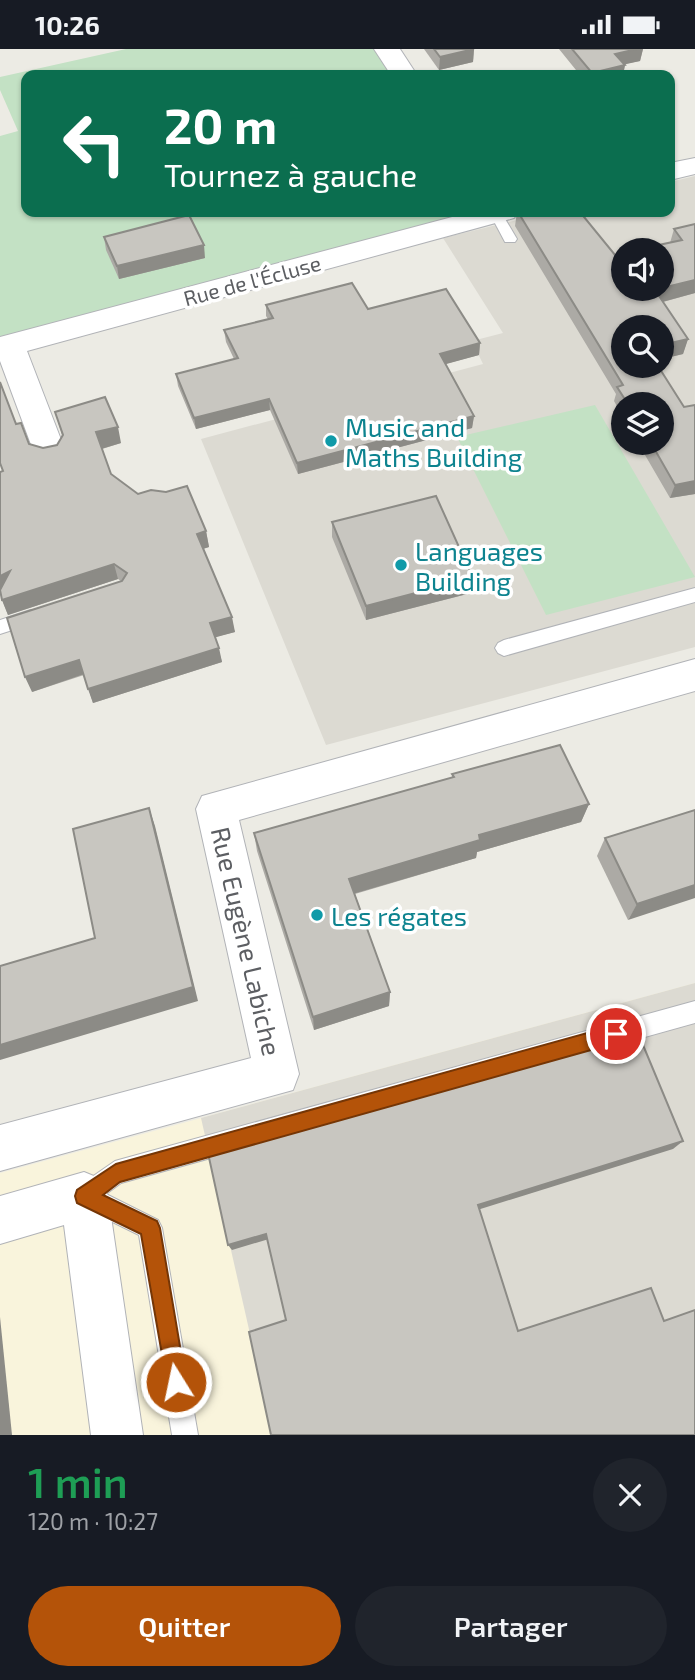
<!DOCTYPE html>
<html lang="fr">
<head>
<meta charset="utf-8">
<style>
  body { margin:0; font-family:"Exo 2",sans-serif; background:#20242c; color:#f1f3f6; height:100vh; display:flex; flex-direction:column; font-size:26px; white-space:nowrap }
  * { box-sizing:border-box; margin:0 }
  p { font-size:23px; color:#9ea1a6 }
  .icon { flex:none; width:38px; height:38px; fill:none; stroke:currentColor; stroke-width:2; stroke-linecap:round; stroke-linejoin:round }
  .map { position:relative; height:1386px; overflow:hidden }
  .sheet { display:flex; flex-direction:column; background:#171b24; flex:1 }
  .sheet>* { flex:none }
  .hud { position:absolute; left:21px; top:21px; width:654px; height:147px; border-radius:14px; box-shadow:0 2px 5px #0004; background:#0b6e4f; color:#fff; overflow:hidden }
  .buttons { position:absolute; left:611px; top:189px; display:grid; gap:14px }
  .buttons a { display:grid; place-items:center; width:63px; height:63px; border-radius:50%; background:#171b24; box-shadow:0 2px 5px #0004; font-size:35px }
  .pin { position:absolute; display:grid; place-items:center; width:60px; height:60px; color:#fff; margin:-30px; border:4px solid #fff; border-radius:50%; box-shadow:0 2px 7px #0007 }
  .me { position:absolute; width:77px; margin:-38px; rotate:350deg; stroke-linejoin:round; filter:drop-shadow(0 0 5px #0008) }
  .turn { display:flex; align-items:center; gap:24px; height:147px; padding:0 28px; font-size:32px }
  .turn .icon { width:91px; height:91px; stroke-width:2.5 }
  .turn b { display:block; font-size:49px; line-height:60px }
  .round { display:grid; place-items:center; flex:none; width:74px; height:74px; border-radius:37px; background:#20242c }
  .headline { display:flex; align-items:center; justify-content:space-between; height:119px; padding:0 28px }
  h1 { font-size:42px; font-weight:600; line-height:52px; color:#1e9e55 }
  .action { display:flex; gap:14px; margin-top:auto; padding:14px 28px }
  .action a { flex:1; height:80px; border-radius:42px; background:#b45309; color:#fff; font-size:28px; font-weight:600; line-height:80px; text-align:center }
  .action a+a { background:#20242c; color:#f1f3f6 }
  .status { display:flex; justify-content:space-between; align-items:center; height:49px; padding:0 35px; background:#171b24; direction:ltr }
  .status svg { height:19px; fill:currentColor }
  .map>svg:first-child { display:block }
</style>
</head>
<body>
<div class="status"><b>10:26</b><svg viewBox="0 0 49 12"><path d="M0 12V9h3v3zM5 12V6h3v6zM10 12V3h3v9zM15 12V0h3v12zM26 1h20v11H26zM47 4h2v5h-2z"/></svg></div>
<div class="map">
<svg width="695" height="1386" viewBox="0 0 695 1386">
  <rect width="100%" height="100%" fill="#ecebe4"/>
  <polygon fill="#f9f4dc" points="695,934 695,1386 0,1386 0,1124"/>
  <g fill="#dcdad2" fill-rule="evenodd">
    <path d="M695 127V598L326 696 201 390 483 315 472 292 503 284 443 189 550 163H670V133ZM623 201H662V240H623ZM623 278H662V317H623ZM623 355H662V394H623Z"/>
    <polygon points="695,934 695,1386 273,1386 201,1069"/>
  </g>
  <g fill="#c3e1c4">
    <polygon points="126,0 387,0 404,26 26,26 26,163 495,165 0,298 0,87 18,82 0,41 0,28"/>
    <polygon points="595,356 695,528 546,566 457,388"/>
  </g>
  <g fill="none" stroke-linecap="round" stroke-linejoin="round">
    <g stroke="#b1b3b7" stroke-width="2">
      <g id="lane">
        <polygon points="489,163 501,163 517,190 515,193 505,193"/>
        <polygon points="695,539 695,553 504,607 498,604 495,599 498,594 504,591"/>
        <polygon points="31,561 37,563 40,568 37,573 0,585 0,571"/>
        <polygon points="695,952 695,974 121,1134 106,1145 158,1171 162,1179 198,1386 172,1386 139,1186 76,1155 72,1147 76,1139 115,1112"/>
      </g>
    </g>
    <g stroke="#b1b3b7" stroke-width="2">
      <g id="street">
        <polygon points="374,0 400,0 417,26 391,26"/>
        <polygon points="695,109 695,125 670,131 670,114"/>
        <polygon points="471,163 518,163 514,169 27,302 65,401 61,410 49,413 37,410 33,401 0,312 0,288"/>
        <polygon points="695,610 695,642 239,771 299,1025 293,1041 0,1122 0,1076 251,1009 196,760 202,747"/>
        <polygon points="84,1123 101,1130 108,1147 143,1386 91,1386 64,1176 0,1195 0,1147"/>
      </g>
    </g>
    <use href="#lane" fill="#fff" fill-rule="evenodd"/>
    <use href="#street" fill="#fff" fill-rule="evenodd"/>
  </g>
  <g fill="#acaaa5">
    <polygon points="424,0 474,0 473,13 439,21"/>
    <polygon points="559,0 643,0 640,12 624,15 625,16 623,26 580,26"/>
    <polygon points="517,163 605,163 584,168 615,206 623,204 623,240 662,240 662,201 635,201 670,194 674,180 695,175 695,244 663,253 688,290 683,305 662,310 662,278 623,278 623,317 658,317 684,358 695,356 695,445 670,449 638,394 662,394 662,355 623,355 623,368 614,352 616,345 515,177"/>
    <polygon points="104,188 205,209 119,230 106,201"/>
    <polygon points="266,256 368,260 480,294 479,306 445,315 474,367 472,379 298,425 270,361 196,380 178,337 176,325 234,310 226,293 224,281 268,270 266,267"/>
    <polygon points="55,363 121,394 102,400 111,425 138,445 206,482 209,498 203,500 235,583 215,588 222,613 93,654 84,626 32,643 121,532 118,530 8,566 2,551 3,422 16,375 29,395 43,399 57,396 62,386"/>
    <polygon points="332,473 473,529 471,544 366,571 332,488"/>
    <polygon points="452,725 589,755 581,773 477,803 476,809 355,845 390,943 389,957 314,981 257,802 254,784 452,729"/>
    <polygon points="695,761 628,871 597,807 605,789"/>
  </g>
  <g fill="#8c8b86">
    <polygon points="474,0 473,13 439,21 440,8"/>
    <polygon points="637,0 643,0 640,12 613,18 615,5"/>
    <polygon points="625,16 623,26 592,26 592,24"/>
    <polygon points="577,163 605,163 575,171"/>
    <polygon points="204,196 205,209 119,230 117,217"/>
    <polygon points="695,231 695,244 651,256 655,241"/>
    <polygon points="688,290 683,305 662,310 662,296"/>
    <polygon points="480,294 479,306 439,317 440,305"/>
    <polygon points="269,350 270,361 196,380 194,369"/>
    <polygon points="474,367 472,379 298,425 297,414"/>
    <polygon points="118,378 121,394 101,400 96,383"/>
    <polygon points="695,432 695,445 670,449 675,436"/>
    <polygon points="206,482 209,498 199,501 197,485"/>
    <polygon points="114,515 118,530 8,566 2,551"/>
    <polygon points="10,522 0,541 0,527"/>
    <polygon points="473,529 471,544 366,571 366,557"/>
    <polygon points="232,568 235,583 213,589 210,574"/>
    <polygon points="219,599 222,613 93,654 88,640"/>
    <polygon points="79,611 84,625 32,643 25,628"/>
    <polygon points="589,755 581,773 477,803 476,809 349,846 349,830 479,786"/>
    <polygon points="149,759 155,777 198,952 0,1011 0,996 193,938"/>
    <polygon points="695,836 695,849 628,871 637,855"/>
    <polygon points="390,943 389,957 314,981 313,968"/>
    <polygon points="683,1092 673,1100 474,1162 478,1156"/>
    <polygon points="266,1185 269,1190 232,1201 228,1196"/>
    <polygon points="0,1268 12,1386 0,1386"/>
  </g>
  <g fill="#c8c6c0" stroke="#8c8b86" stroke-width="2">
    <polygon points="434,0 474,0 440,8"/>
    <polygon points="572,0 637,0 615,5 625,16 592,24"/>
    <polygon points="518,163 580,163 615,206 623,204 623,240 660,240 655,241 688,290 662,296 662,278 623,278 623,317 658,317 684,358 695,356 695,432 675,436 651,394 662,394 662,355 628,355 617,338 623,336"/>
    <polygon points="189,166 204,196 117,217 104,188"/>
    <polygon points="695,175 695,231 662,239 662,201 635,201 682,191 674,180"/>
    <polygon points="352,234 368,260 446,240 480,294 440,305 474,367 297,414 269,350 194,369 176,325 238,309 224,281 273,269 266,256"/>
    <polygon points="0,333 16,375 21,374 29,395 43,399 57,396 63,386 55,363 105,348 118,378 96,383 111,425 138,445 151,441 166,443 187,437 206,482 197,485 232,568 210,574 219,599 88,640 79,611 25,628 7,569 122,532 127,524 114,515 2,551 0,541 10,522 0,527 0,423 3,422 0,414"/>
    <polygon points="436,447 473,529 366,557 332,473"/>
    <polygon points="560,696 589,755 479,786 480,791 349,830 390,943 313,968 254,784 454,728 452,725"/>
    <polygon points="149,759 193,938 0,996 0,917 95,889 73,780"/>
    <polygon points="695,761 695,836 637,855 605,789"/>
    <polygon points="638,984 683,1092 478,1156 518,1282 651,1239 664,1272 695,1261 695,1386 271,1386 249,1283 286,1271 266,1185 228,1196 208,1104"/>
  </g>
  <polygon fill="#b45309" stroke="#753606" stroke-width="2" points="616,976 622,978 625,985 622,991 616,994 120,1133 103,1146 157,1172 160,1179 186,1333 183,1340 176,1343 168,1340 141,1185 77,1154 75,1147 77,1141 116,1115"/>
  <g fill="#0f9aa8" stroke="#fff" stroke-width="2.5">
    <circle cx="331" cy="392" r="7"/>
    <circle cx="401" cy="516" r="7"/>
    <circle cx="317" cy="866" r="7"/>
  </g>
  <g text-anchor="middle" dominant-baseline="central" stroke-width="7" stroke-linejoin="round" paint-order="stroke">
    <g font-size="21" fill="#5c5e62" stroke="#fff">
      <text transform="translate(252 231) rotate(-15)">Rue de l'Écluse</text>
    </g>
    <g font-size="26" fill="#0d838f" stroke="#fff" text-anchor="start">
      <text x="345" y="377">Music and<tspan x="345" dy="30">Maths Building</tspan></text>
      <text x="415" y="501">Languages<tspan x="415" dy="30">Building</tspan></text>
      <text x="331" y="866">Les régates</text>
    </g>
    <g font-size="26" fill="#5c5e62" stroke="#fff">
      <text transform="translate(247 892) rotate(77)">Rue Eugène Labiche</text>
    </g>
  </g>
</svg>
<div class="buttons">
<a><svg class="icon" aria-label="sound" viewBox="0 0 24 24"><path d="M4 9h4l5-4v14l-5-4H4zM17 9q2 3 0 6"/></svg></a>
<a><svg class="icon" aria-label="search" viewBox="0 0 24 24"><circle cx="10" cy="10" r="6"/><path d="M15 15l6 6"/></svg></a>
<a><svg class="icon" aria-label="layers" viewBox="0 0 24 24"><path d="M12 4l9 5-9 5-9-5zM3 14l9 5 9-5"/></svg></a>
</div>
<div class="pin" style="left:616px;top:985px;background:#d93025"><svg class="icon" aria-label="arrive" viewBox="0 0 24 24"><path d="M6 21V4h12l-3 4 3 4H6"/></svg></div>
<svg class="me" style="left:176px;top:1333px" viewBox="-20 -20 40 40"><circle r="17" fill="#b45309" stroke="#fff" stroke-width="3"/><path d="M0-11L8 9 0 5-8 9z" fill="#fff"/></svg>
<div class="hud">
<div class="turn"><svg class="icon" aria-label="left" viewBox="0 0 24 24"><path d="M17 20v-9H6M10 6l-5 5 5 5"/></svg><div><b>20 m</b>Tournez à gauche</div></div>
</div>
</div>
<section class="sheet">
<div class="headline"><div><h1>1 min</h1><p>120 m · 10:27</p></div><a class="round"><svg class="icon" aria-label="close" viewBox="0 0 24 24"><path d="M6 6l12 12M18 6L6 18"/></svg></a></div>
<div class="action"><a>Quitter</a><a>Partager</a></div>
</section>
</body>
</html>
